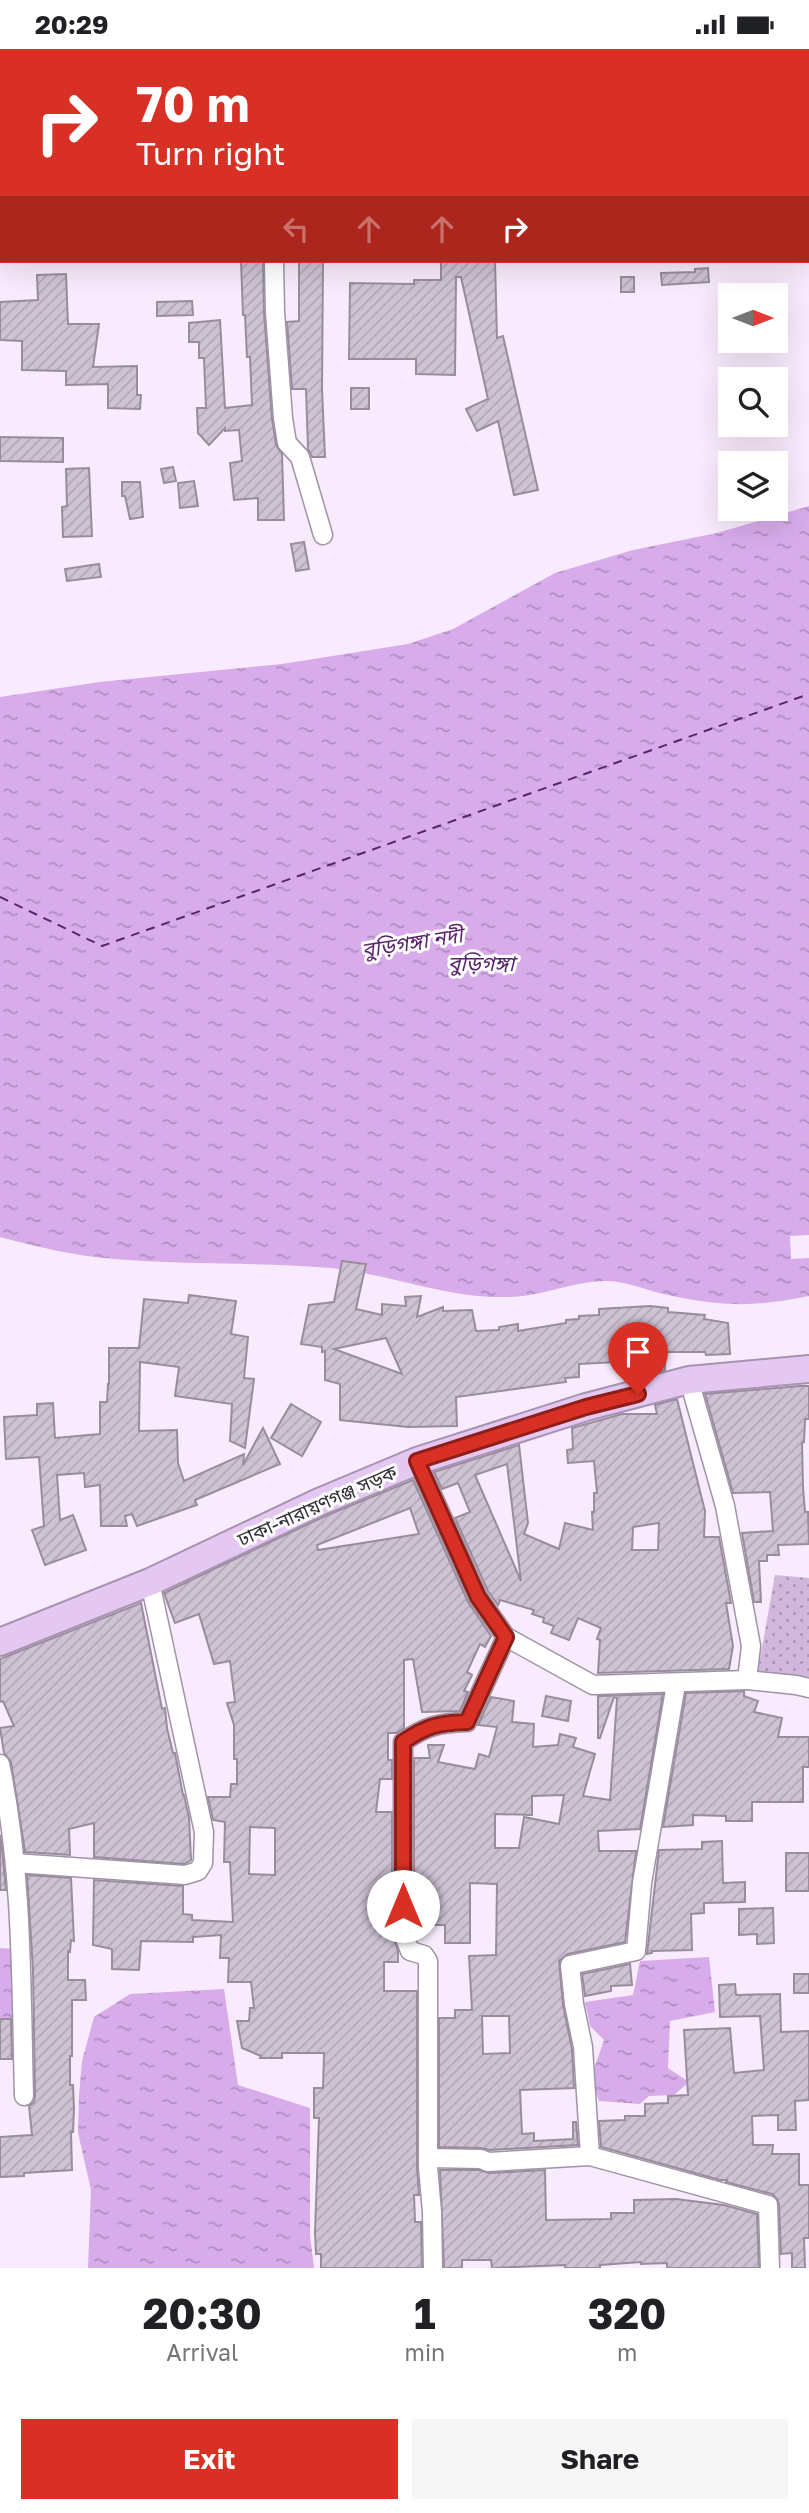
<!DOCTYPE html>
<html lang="en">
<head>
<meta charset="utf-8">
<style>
  body { margin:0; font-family:"Golos Text","Noto Sans Bengali",sans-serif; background:#f6f6f6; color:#202124; height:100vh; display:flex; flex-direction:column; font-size:26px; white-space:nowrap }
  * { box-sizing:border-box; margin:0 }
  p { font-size:23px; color:#757577 }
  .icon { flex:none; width:38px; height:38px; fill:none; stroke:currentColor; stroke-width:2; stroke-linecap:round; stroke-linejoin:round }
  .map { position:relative; height:2219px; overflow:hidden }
  .sheet { display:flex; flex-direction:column; background:#fff; flex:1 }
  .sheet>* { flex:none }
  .hud { position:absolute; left:0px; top:0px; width:810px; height:214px; box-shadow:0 7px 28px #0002; background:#d93025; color:#fff; overflow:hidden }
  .needle { width:46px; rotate:90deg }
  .tools { position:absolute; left:718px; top:234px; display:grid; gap:14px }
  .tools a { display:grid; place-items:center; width:70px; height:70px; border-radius:0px; background:#fff; box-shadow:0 7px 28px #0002; font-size:35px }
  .pin { position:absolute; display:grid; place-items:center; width:60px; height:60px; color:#fff; margin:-72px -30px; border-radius:50% 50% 50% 0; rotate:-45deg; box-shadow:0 0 7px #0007 }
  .pin .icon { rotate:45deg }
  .me { position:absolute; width:77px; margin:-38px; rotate:0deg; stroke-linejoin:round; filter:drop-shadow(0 0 5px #0008) }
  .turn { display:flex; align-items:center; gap:24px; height:147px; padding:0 21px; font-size:32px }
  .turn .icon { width:91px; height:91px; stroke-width:2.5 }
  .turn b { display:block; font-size:49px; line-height:60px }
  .lanes { display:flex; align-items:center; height:66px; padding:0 21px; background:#0003; justify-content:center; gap:35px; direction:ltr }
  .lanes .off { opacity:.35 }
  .eta { display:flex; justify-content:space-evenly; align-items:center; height:119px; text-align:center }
  .eta b { font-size:42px; font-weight:700; line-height:49px }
  .button { display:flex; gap:14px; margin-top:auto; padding:14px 21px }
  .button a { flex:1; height:80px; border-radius:0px; background:#d93025; color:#fff; font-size:28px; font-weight:700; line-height:80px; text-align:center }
  .button a+a { background:#f6f6f6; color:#202124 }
  .status { display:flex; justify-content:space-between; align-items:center; height:49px; padding:0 35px; background:#fff; direction:ltr }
  .status svg { height:19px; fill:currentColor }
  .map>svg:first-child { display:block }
</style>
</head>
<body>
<div class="status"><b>20:29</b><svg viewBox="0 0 49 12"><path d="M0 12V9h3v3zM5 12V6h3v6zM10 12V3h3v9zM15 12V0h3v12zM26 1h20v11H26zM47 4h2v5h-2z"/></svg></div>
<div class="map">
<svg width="809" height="2219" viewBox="0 0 809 2219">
  <defs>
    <pattern id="park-dots" width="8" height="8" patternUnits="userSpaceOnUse" patternTransform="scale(1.75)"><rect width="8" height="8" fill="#d2b7dd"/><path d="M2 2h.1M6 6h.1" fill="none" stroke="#ab95b4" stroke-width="1.8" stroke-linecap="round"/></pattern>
    <pattern id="water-ripples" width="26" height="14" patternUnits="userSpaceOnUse" patternTransform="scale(1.75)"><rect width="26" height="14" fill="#d8aceb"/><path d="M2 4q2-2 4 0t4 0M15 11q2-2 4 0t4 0" fill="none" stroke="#b08cbf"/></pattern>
    <pattern id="building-hatch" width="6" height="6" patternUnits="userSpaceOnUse" patternTransform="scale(1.75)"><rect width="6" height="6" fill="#cfc2d4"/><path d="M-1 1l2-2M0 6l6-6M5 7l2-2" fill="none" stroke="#b2a7b7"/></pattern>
  </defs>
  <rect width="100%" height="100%" fill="#f8ebfd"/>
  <polygon fill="url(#park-dots)" points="775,1526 809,1529 809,1644 756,1632"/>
  <g fill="url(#water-ripples)">
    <path d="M809 457V1247C754 1258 723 1258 668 1246 647 1242 628 1232 606 1232 573 1232 541 1248 508 1248 447 1250 390 1225 331 1219 259 1213 186 1216 114 1210 75 1207 38 1198 0 1188V648L100 633 282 615 408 595 453 580 555 524 633 501 717 484Z"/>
    <polygon points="0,1899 13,1900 18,1974 11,1978 0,1973"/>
    <polygon points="709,1908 715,1963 670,1972 668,2019 689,2033 674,2046 649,2047 640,2055 599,2052 591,2029 604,1991 590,1977 585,1953 633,1946 640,1912"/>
    <polygon points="224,1940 238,2036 310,2059 310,2186 314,2219 88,2219 91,2141 78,2084 79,2046 82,2012 94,1968 130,1945"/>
  </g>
  <polygon fill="#f8ebfd" points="809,1186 809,1209 791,1210 790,1187"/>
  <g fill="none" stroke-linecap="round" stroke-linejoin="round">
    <polyline stroke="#5a246d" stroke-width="2" stroke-dasharray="9 7" stroke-linecap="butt" points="0,848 102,897 809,645"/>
  </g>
  <g fill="url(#building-hatch)" stroke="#988c9d" stroke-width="2" fill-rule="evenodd">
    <polygon points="241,212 263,212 264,264 272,370 276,396 282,405 284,471 258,471 258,449 234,451 230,414 242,412 239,381 225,382 225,379 209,396 198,384 197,359 206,359 204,309 199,309 199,293 189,293 189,274 220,271 225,359 252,356 250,308 247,308 245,266 243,266"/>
    <polygon points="299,212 323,212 322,340 325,408 312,408 308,400 306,340 292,340 287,273 299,272"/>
    <polygon points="441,212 495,212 497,289 503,287 538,441 514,446 498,372 477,382 466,360 488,350 461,228 456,228 455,326 416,325 416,310 349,310 350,234 414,235 414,231 441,231"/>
    <polygon points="708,219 709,233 662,236 661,224 695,223 695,220"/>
    <polygon points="66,225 68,275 99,275 93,318 137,317 137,346 141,346 140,360 108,359 108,335 66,336 66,322 22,321 22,292 0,291 0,253 38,251 37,226"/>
    <rect x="621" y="228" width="13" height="15"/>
    <polygon points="192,252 193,266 157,267 157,253"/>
    <rect x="351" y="339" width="18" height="21"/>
    <polygon points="0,388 63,389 63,413 0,412"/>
    <polygon points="173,418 176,432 164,434 161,420"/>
    <polygon points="89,419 92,487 63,488 62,458 67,457 66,420"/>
    <polygon points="194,432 198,457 180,459 178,434"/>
    <polygon points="122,433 140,433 143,468 130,470 125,447 122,447"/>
    <polygon points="304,493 309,520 296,522 291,495"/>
    <polygon points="99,515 101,528 67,532 65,520"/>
    <path d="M342 1212 366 1215 356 1260 382 1266V1255L406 1257 405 1248 421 1247 417 1268 443 1258V1262L472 1261 476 1282 499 1281V1278L518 1275V1282L566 1274V1271L579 1270V1267L599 1266V1260L650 1257 668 1259V1263L705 1266 704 1270 728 1274 730 1305 706 1306 705 1303H665V1321L636 1329V1312L579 1315V1328L565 1329 566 1333 456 1348 457 1377 408 1378 340 1371V1335L325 1331V1302L322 1303V1298L301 1295 309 1256 334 1253ZM386 1289 402 1325 334 1300Z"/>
    <polygon points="189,1246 236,1252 231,1285 248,1288 244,1329 254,1330 245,1399 230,1392 232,1355 175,1347 179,1318 140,1313 139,1382 177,1381 178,1414 184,1432 244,1405 243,1416 263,1379 280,1415 195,1451 197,1456 137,1477 132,1465 125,1467 127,1477 101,1477 100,1436 85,1438 84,1424 57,1426 60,1471 73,1466 86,1501 45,1516 32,1481 44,1477 39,1408 6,1410 4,1368 37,1366 37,1355 53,1354 55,1389 100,1385 100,1353 107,1353 108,1335 109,1335 109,1299 139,1299 144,1250 188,1254"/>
    <polygon points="800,1337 809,1337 809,1370 805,1370 804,1393 802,1394 803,1438 805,1463 808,1463 809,1495 778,1496 779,1506 767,1506 767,1512 759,1512 761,1553 754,1553 742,1484 773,1482 770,1443 733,1444 705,1345"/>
    <path d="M677 1350 705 1462 704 1488H719L731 1554H726L733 1597 729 1620 598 1624 600 1591 597 1590 601 1579 578 1569 569 1591 551 1584 554 1577 543 1573 544 1569 532 1565 534 1561 500 1551 498 1556 488 1542 455 1469 470 1463 458 1434 442 1440 434 1423 519 1396 528 1474 524 1485 559 1500 565 1474 593 1481 592 1463H594V1444H597L594 1412 568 1414 567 1401 573 1400 572 1379 622 1365H657L655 1356ZM507 1415 521 1532 475 1426ZM659 1474 658 1501H632L633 1478Z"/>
    <polygon points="291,1355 321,1373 302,1407 271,1389"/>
    <path d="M413 1431 468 1553 491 1587 485 1598 480 1595 467 1623 472 1626 464 1642 468 1643 460 1662 422 1663 413 1610 404 1611V1679L397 1684H388V1711H392V1730H380L376 1763H392V1884L398 1902V1913H384V1942H417V2118L419 2146H414L415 2173H421L422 2219H321V2205H316L315 2184 319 2069H314V2039H323L324 2004H282V2009H260L261 2007 242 1999 237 1972H249L250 1959H254L251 1933H228L229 1909H220L221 1886 193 1888V1893L141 1892 139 1921 112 1920V1900L93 1896 94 1831 183 1837V1865L192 1866V1871L233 1873 230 1813H224L225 1773 213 1771 208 1748H230L231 1735H237V1710H234V1676L227 1654 235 1653 230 1612 214 1615 199 1565 175 1574 164 1544 325 1467ZM410 1459 419 1485 318 1501 317 1496ZM250 1778 275 1779V1826L249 1825Z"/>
    <polygon points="141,1554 162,1660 165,1659 167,1679 173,1704 175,1704 183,1746 184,1746 189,1769 191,1811 184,1815 94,1808 94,1774 69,1780 70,1806 25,1803 11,1713 4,1704 0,1679 14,1677 3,1652 0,1653 0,1610"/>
    <polygon points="744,1642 744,1647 758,1652 754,1663 782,1669 778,1688 809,1688 809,1718 803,1718 803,1753 752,1753 752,1772 726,1772 726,1767 693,1766 693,1776 663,1778 686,1644"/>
    <path d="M663 1645 640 1780 598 1782 599 1802H636L625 1893 568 1905 559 1912 563 1956 572 2000 574 2039 520 2041 522 2085 534 2084V2092L573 2090V2073H576L578 2096 490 2101 481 2099 439 2098V1969H455V1961H472L469 1907 496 1906 497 1835 470 1834V1894H445V1876H414V1709H430L428 1696H444L438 1713 475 1720 479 1705 489 1708 497 1678 478 1676 491 1648 514 1652 512 1673 534 1675 533 1698 558 1696 560 1685 576 1689 573 1698 595 1705 583 1747 610 1751 617 1649 614 1648 600 1689H598V1647ZM564 1746 559 1775 524 1768 519 1799H495V1765L532 1766V1747ZM482 1967H509L510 2004 483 2005Z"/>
    <polygon points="546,1647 571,1652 568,1672 542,1667"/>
    <polygon points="0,1786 2,1799 6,1841 0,1841"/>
    <polygon points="722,1792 723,1834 745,1833 745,1853 704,1854 704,1864 691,1865 692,1901 652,1902 652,1904 647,1905 659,1801 702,1800 702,1793"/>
    <rect x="786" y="1804" width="23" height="38"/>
    <polygon points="27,1826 71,1829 74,1892 71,1891 70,1903 68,1902 68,1931 85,1931 86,1951 72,1951 72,2007 70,2007 70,2036 73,2036 74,2060 73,2083 71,2083 72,2121 24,2124 24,2127 0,2128 0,2088 32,2086 29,2057 34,2053 35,2047 33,1921"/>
    <polygon points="773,1859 774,1894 757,1895 757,1885 739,1886 739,1860"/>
    <polygon points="630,1915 632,1936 611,1937 611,1942 585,1947 582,1925"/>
    <rect x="794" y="1925" width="15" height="19"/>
    <polygon points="735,1935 736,1946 780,1945 781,1983 809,1982 809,2051 795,2052 796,2081 778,2081 778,2066 752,2067 753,2096 773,2096 772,2105 799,2105 799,2136 809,2136 809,2189 804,2189 805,2219 792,2219 792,2204 781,2205 779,2156 777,2150 772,2145 726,2133 727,2131 720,2131 601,2098 599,2072 625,2071 625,2067 645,2067 645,2055 668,2054 668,2047 688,2046 684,1981 730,1979 734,2024 764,2021 760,1967 720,1968 719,1936"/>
    <polygon points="0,1970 11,1970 12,2010 0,2010"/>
    <polygon points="440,2121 479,2121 489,2124 545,2121 546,2171 611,2170 611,2164 634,2164 634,2151 676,2150 724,2156 757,2165 759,2219 667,2219 667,2214 641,2215 641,2213 600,2216 600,2219 565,2219 565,2216 492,2219 491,2211 462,2211 462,2219 444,2219"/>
  </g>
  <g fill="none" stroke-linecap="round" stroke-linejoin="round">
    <g stroke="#9f93a5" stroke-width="21">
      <g id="minor">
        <polyline points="361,0 365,2"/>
        <polyline points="256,2 257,0"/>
        <polyline points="274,212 275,263 283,369 287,394 300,408 323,486"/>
        <polyline points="689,1331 725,1457 751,1597 747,1631 796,1636 809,1639"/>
        <path d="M417 1412 478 1548 506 1588 467 1673C438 1674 426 1677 403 1693V1884L410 1902 424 1906 428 1912V2118L432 2163 433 2219"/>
        <polyline points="506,1588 593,1636 747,1631"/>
        <path d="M0 1715C23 1824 21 1936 24 2047"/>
        <polyline points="15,1814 185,1826 198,1822 203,1814 204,1783 150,1533"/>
        <polyline points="590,2107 768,2156 770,2219"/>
        <polyline points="428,2109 481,2110 488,2113 590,2107 583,1998 574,1955 570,1916 636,1902 642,1834 676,1635"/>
      </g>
    </g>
    <g stroke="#a792b0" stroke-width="30">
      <polyline id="highway" points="0,1593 150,1533 319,1453 417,1412 586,1358 689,1331 809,1320"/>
    </g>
    <use href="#minor" stroke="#fff" stroke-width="18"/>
    <use href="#highway" stroke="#e5c8f2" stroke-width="26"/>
  </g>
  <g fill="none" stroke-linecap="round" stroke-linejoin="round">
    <g stroke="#8d1f18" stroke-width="18">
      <path id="route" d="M403 1857V1693C426 1677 438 1674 467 1673L506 1588 478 1548 417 1412 586 1358 638 1345"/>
    </g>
    <use href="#route" stroke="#d93025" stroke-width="12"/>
  </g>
  <g text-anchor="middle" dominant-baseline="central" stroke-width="6" stroke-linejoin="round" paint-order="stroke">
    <g font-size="19" fill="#332e35" stroke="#fdfdfd">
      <text transform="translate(317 1456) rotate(-24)">ঢাকা-নারায়ণগঞ্জ সড়ক</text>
    </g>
    <g font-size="21" font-style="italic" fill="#5a246d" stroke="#fdfdfd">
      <text transform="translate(412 893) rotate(-9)">বুড়িগঙ্গা নদী</text>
      <text x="481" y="914">বুড়িগঙ্গা</text>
    </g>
  </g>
</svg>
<div class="tools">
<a><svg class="needle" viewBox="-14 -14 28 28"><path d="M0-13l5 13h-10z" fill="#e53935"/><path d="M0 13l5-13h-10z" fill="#757577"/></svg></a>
<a><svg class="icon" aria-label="search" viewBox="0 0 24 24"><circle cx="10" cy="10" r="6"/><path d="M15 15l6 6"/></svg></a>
<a><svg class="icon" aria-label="layers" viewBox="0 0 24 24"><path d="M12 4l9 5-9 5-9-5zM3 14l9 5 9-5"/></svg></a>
</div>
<div class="pin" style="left:638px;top:1345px;background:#d93025"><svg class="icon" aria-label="arrive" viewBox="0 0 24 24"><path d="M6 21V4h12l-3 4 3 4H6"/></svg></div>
<svg class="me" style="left:403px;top:1857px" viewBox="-20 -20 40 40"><circle r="19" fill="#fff"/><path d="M0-13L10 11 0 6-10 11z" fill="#d93025"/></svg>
<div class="hud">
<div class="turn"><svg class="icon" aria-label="right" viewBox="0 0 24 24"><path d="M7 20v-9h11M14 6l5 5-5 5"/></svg><div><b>70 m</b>Turn right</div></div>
<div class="lanes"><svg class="icon off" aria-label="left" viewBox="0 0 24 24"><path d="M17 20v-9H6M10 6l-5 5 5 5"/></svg><svg class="icon off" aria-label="ahead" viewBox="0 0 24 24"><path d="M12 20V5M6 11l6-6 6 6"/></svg><svg class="icon off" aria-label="ahead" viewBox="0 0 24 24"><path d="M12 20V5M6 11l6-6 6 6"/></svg><svg class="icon" aria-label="right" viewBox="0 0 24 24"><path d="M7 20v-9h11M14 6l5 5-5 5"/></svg></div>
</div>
</div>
<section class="sheet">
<div class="eta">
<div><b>20:30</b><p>Arrival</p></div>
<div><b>1</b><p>min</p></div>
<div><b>320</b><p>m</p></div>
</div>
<div class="button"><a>Exit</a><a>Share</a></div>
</section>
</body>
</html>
